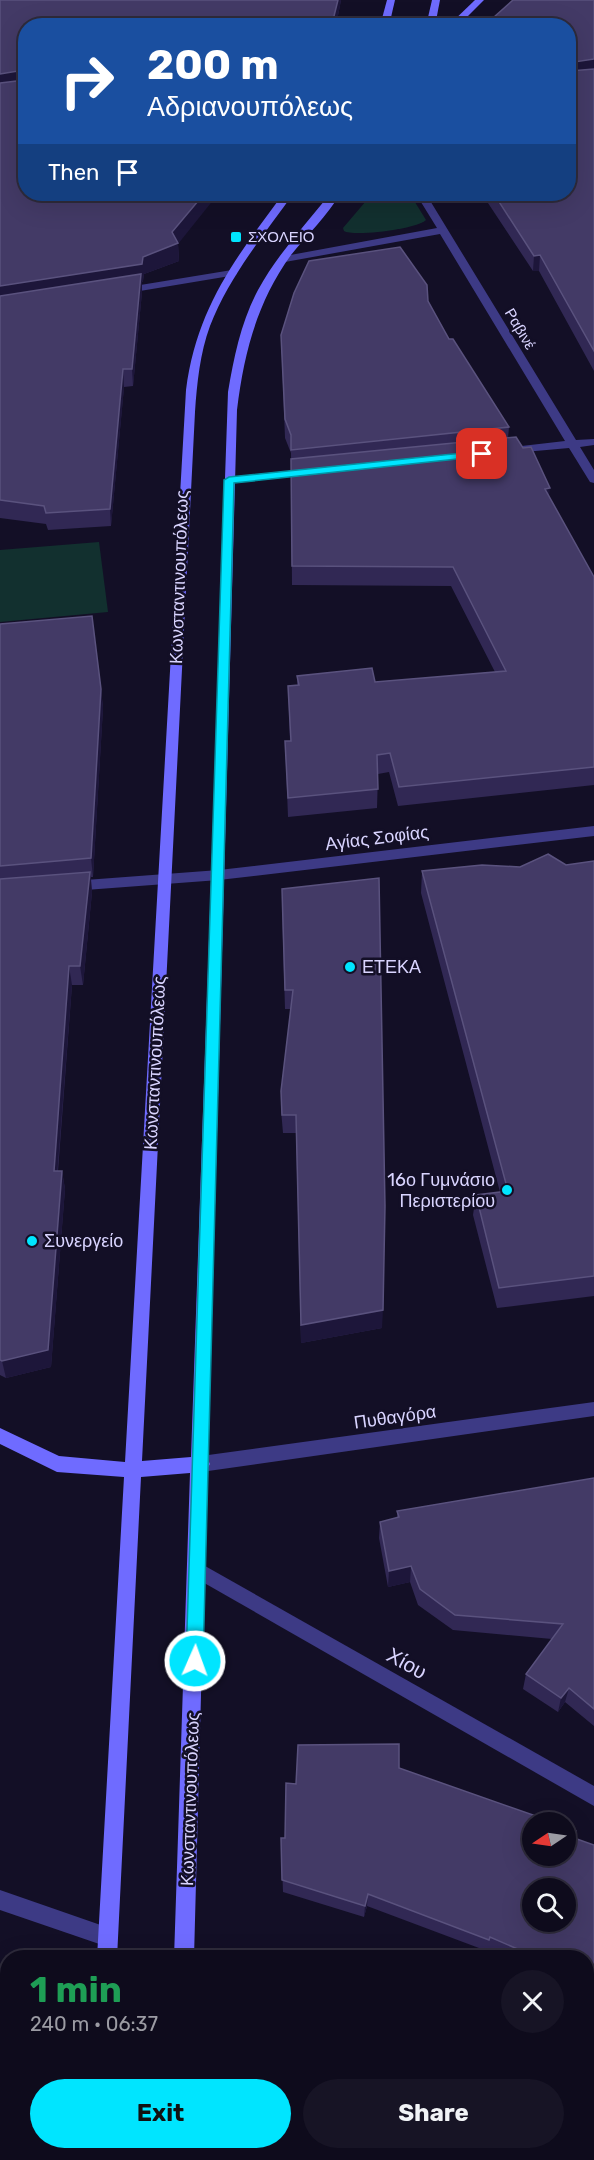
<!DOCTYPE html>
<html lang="en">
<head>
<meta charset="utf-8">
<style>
  body { margin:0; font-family:Rubik,sans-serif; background:#171425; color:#f1f3f6; height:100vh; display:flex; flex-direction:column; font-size:22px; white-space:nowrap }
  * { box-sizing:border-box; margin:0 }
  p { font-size:20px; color:#9b9ba3 }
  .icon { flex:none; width:33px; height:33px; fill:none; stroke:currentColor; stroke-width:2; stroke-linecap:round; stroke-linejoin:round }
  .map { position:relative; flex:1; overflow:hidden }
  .sheet { position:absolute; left:0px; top:1950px; width:594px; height:210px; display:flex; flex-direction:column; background:#0e0b1c; border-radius:24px 24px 0 0; box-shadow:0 6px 24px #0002,0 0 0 2px #2e2b3b }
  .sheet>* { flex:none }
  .banner { position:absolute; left:18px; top:18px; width:558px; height:183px; border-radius:24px; box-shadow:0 6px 24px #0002,0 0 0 2px #2e2b3b; background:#1a4fa0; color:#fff; overflow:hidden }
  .needle { width:39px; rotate:257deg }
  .controls { position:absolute; left:522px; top:1812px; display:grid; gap:12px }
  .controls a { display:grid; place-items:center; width:54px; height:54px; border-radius:50%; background:#0e0b1c; box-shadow:0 6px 24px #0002,0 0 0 2px #2e2b3b; font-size:30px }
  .pin { position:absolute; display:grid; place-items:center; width:51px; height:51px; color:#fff; margin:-26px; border-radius:12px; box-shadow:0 3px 9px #0006 }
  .me { position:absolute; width:66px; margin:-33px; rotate:2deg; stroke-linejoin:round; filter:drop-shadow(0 0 4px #0008) }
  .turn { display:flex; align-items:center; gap:21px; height:126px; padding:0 30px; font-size:27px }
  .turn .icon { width:78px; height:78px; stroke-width:2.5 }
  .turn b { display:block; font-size:42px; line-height:51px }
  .then { display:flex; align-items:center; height:57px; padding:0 30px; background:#0003; gap:12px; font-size:22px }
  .round { display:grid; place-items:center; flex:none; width:63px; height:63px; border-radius:32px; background:#171425 }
  .overview { display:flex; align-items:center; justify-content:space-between; height:102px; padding:0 30px }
  h1 { font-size:36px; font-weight:700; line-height:45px; color:#1e9e55 }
  .cta { display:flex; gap:12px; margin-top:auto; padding:12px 30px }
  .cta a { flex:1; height:69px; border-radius:36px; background:#00e5ff; color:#111; font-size:24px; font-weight:700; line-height:69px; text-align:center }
  .cta a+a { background:#171425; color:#f1f3f6 }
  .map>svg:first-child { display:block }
</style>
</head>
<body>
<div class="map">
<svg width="594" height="2160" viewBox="0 0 594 2160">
  <rect width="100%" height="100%" fill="#130f26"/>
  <g fill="#12302f">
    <path d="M372 194H410L426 220C417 229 354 237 344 231L343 228Z"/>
    <polygon points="99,542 108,612 0,622 0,550"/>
  </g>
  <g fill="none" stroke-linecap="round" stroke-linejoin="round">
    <g fill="#3d3a85" fill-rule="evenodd">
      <polygon points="416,194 426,194 576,440 594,439 594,445 580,447 594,470 594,483 590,482 569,448 513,453 507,450 513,447 565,441 440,234 285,262 280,259 285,256 437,228"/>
      <polygon points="232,270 237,273 236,275 122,294 117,291 122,288"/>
      <polygon points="311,469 315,470 315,474 229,483 223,480 229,477"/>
      <polygon points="594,826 594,836 219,880 72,891 65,886 72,881 219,870"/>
      <polygon points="594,1402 594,1416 201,1472 195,1469 192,1464 195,1459 201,1456"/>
      <polygon points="198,1562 594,1786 594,1806 192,1576 189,1570 192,1564"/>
      <polygon points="0,1890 115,1930 118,1937 115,1944 108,1947 0,1910"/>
      <polygon points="586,2094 594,2096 594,2116 586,2115"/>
    </g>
    <g fill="#6f6bff" fill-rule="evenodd">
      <polygon points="387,0 395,0 389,26 380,26"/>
      <polygon points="432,0 440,0 435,26 426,26"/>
      <polygon points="475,0 484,0 458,26 448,26"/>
      <path d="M283 194H293C263 236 229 277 210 326 200 353 197 383 195 412L142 1461 191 1457 228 392C234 357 241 322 258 290 277 255 305 225 330 194H340C328 215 307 235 291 255 257 302 244 353 237 410L208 1460 210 1464 207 1469 194 1958H174L190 1473 141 1477 117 1958H97L124 1477 57 1472 0 1444V1428L59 1456 125 1462 186 390C197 307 235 259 283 194Z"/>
      <rect x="86" y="2152" width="22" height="8"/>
      <rect x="167" y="2152" width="22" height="8"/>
    </g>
  </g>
  <g fill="#312854">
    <polygon points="0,0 341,0 336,26 26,26 26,194 178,244 179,261 144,274 143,281 142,282 142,292 133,386 124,387 111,526 48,530 46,524 0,518"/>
    <polygon points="594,0 594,371 539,271 533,271 482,194 568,194"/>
    <polygon points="428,301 449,339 509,427 508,438 549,497 594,577 594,785 398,806 389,772 378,774 377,808 288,817 285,741 290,741 288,686 297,685 297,676 375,682 495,672 451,586 292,585 291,453 285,438 281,335"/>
    <polygon points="0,624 101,689 103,708 93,877 91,877 92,892 83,985 72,985 58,1171 62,1171 65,1189 51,1367 6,1378 0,1375"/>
    <polygon points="594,861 594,1296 497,1308 473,1215 476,1195 500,1192 421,893 422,871 566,865"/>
    <polygon points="282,908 382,1328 301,1343 296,1133 283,1133 281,1110 281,1091 291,1009 285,1009"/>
    <polygon points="594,1478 594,1726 565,1702 558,1712 523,1689 526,1674 552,1639 453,1630 418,1605 410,1582 388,1587 379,1538 380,1522 397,1518 397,1511"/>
    <polygon points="399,1768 574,1838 594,1845 594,1993 586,1990 586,1958 509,1958 488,1948 487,1951 367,1906 364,1917 283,1892 281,1838 285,1838 296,1784"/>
  </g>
  <g fill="#1d163a">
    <polygon points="338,0 341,0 336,26 314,26 319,22"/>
    <polygon points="594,59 594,74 568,78 568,63"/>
    <polygon points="24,70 26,87 0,91 0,74"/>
    <polygon points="204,194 218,194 178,244 179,261 144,274 143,281 142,282 142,292 133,386 132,369 0,304 0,286 143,257 172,232"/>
    <polygon points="540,255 539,271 533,271 534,256"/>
    <polygon points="123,369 124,387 111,526 110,509"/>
    <polygon points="550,488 548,507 545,489"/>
    <polygon points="101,689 103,708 93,877 91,858"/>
    <polygon points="90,872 92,892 83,985 80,966"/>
    <polygon points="69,966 72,985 56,1189 54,1171"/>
    <polygon points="62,1171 65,1189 51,1367 6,1378 2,1361"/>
    <polygon points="383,1310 382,1328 301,1343 301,1325"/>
    <polygon points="411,1566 410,1582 388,1587 389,1571"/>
    <polygon points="569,1688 565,1702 558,1712 561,1698"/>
    <polygon points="368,1894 367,1906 364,1917 365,1906"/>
  </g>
  <g fill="#433a66" stroke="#5a527e" stroke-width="1.5" fill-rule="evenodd">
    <polygon points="0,0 338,0 333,20 319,22 320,25 314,26 26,26 26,71 24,70 0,74"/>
    <polygon points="513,0 594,0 594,59 568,63 568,26 484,26"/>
    <polygon points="568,67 570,71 594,69 594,351 540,255 534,256 494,194 568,194"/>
    <polygon points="26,77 26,194 204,194 172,232 178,243 143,257 142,264 0,286 0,83 25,80"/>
    <polygon points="400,247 427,285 428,301 449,339 453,339 509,427 291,450 291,435 285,419 281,335 294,293 309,261"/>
    <polygon points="141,274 132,369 123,369 110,509 46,513 44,506 0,500 0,296"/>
    <polygon points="516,437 523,448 531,447 550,488 545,489 594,577 594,767 399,787 390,753 377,755 378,789 288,798 285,741 291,741 288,686 299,685 297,676 372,668 375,682 506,671 453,567 292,566 291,459"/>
    <polygon points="92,616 101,689 91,858 0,866 0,624"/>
    <polygon points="548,854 566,865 594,861 594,1276 499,1288 476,1195 508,1191 422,871 482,865 520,867"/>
    <polygon points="90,872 80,966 69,966 54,1171 62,1171 48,1350 2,1361 0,1360 0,879"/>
    <polygon points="379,878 385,1206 383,1310 301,1325 296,1115 282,1115 281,1091 293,990 285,990 282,889"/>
    <polygon points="594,1478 594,1709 569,1688 561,1698 526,1674 563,1624 455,1615 420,1589 411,1566 389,1571 380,1522 399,1517 397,1511"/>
    <path d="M399 1744V1768L553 1822H532V1856H566V1827L576 1831 574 1838 594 1845V1981L586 1978V1958H538L490 1937 489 1940 368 1894 365 1906 282 1880 281 1838H285L286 1783 296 1784 298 1745ZM532 1888H566V1922H532Z"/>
    <polygon points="281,2152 486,2152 507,2159 281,2160"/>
  </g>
  <polygon fill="#00e5ff" stroke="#0095a6" stroke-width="1.5" points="482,451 487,454 485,456 234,483 203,1661 200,1666 195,1669 189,1666 186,1661 224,480 229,477"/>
  <g fill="#00e5ff" stroke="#130f26" stroke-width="2">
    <rect x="230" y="231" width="12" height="12" rx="3"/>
    <circle cx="350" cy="967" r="6"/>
    <circle cx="507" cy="1190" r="6"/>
    <circle cx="32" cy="1241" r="6"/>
  </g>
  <g text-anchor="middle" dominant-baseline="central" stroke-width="5" stroke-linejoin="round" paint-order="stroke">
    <g font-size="15" fill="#d9d4ff" stroke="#130f26" text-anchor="start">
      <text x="248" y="237">ΣΧΟΛΕΙΟ</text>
    </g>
    <g font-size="15" fill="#d9d4ff" stroke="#130f26">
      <text transform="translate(520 329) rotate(59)">Ραβινέ</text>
    </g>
    <g font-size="18" fill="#d9d4ff" stroke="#130f26">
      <text transform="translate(179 577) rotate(-88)">Κωνσταντινουπόλεως</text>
      <text transform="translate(377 838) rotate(-7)">Αγίας Σοφίας</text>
      <text transform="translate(155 1063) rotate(-87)">Κωνσταντινουπόλεως</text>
      <text transform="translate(395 1417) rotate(-8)">Πυθαγόρα</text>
      <text transform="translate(190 1799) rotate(-88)">Κωνσταντινουπόλεως</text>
    </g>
    <g font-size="18" fill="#d9d4ff" stroke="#130f26" text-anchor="start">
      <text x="362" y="967">ΕΤΕΚΑ</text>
      <text x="495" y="1180" text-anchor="end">16ο Γυμνάσιο<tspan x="495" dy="21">Περιστερίου</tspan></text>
      <text x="44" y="1241">Συνεργείο</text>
    </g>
    <g font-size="21" fill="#d9d4ff" stroke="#130f26">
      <text transform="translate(407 1663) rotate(29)">Χίου</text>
    </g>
  </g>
</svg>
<div class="controls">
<a><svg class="needle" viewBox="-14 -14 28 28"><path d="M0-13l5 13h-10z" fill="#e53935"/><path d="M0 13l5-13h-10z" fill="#9b9ba3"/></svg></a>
<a><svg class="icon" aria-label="search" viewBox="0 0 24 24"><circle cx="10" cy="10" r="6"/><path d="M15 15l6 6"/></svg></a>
</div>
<div class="pin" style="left:482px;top:454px;background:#d93025"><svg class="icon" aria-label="arrive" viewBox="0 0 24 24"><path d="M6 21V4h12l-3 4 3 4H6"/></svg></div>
<svg class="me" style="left:195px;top:1661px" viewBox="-20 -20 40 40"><circle r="17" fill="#00e5ff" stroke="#fff" stroke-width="3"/><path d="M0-11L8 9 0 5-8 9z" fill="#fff"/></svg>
<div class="banner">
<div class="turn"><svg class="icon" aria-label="right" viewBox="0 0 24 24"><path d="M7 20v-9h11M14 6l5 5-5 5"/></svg><div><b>200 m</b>Αδριανουπόλεως</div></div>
<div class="then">Then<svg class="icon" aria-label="arrive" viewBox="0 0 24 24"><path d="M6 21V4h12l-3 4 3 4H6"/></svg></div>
</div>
<section class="sheet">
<div class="overview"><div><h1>1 min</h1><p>240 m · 06:37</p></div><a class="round"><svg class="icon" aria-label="close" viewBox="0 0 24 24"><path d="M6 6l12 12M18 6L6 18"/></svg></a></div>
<div class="cta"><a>Exit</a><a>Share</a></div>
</section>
</div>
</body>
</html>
